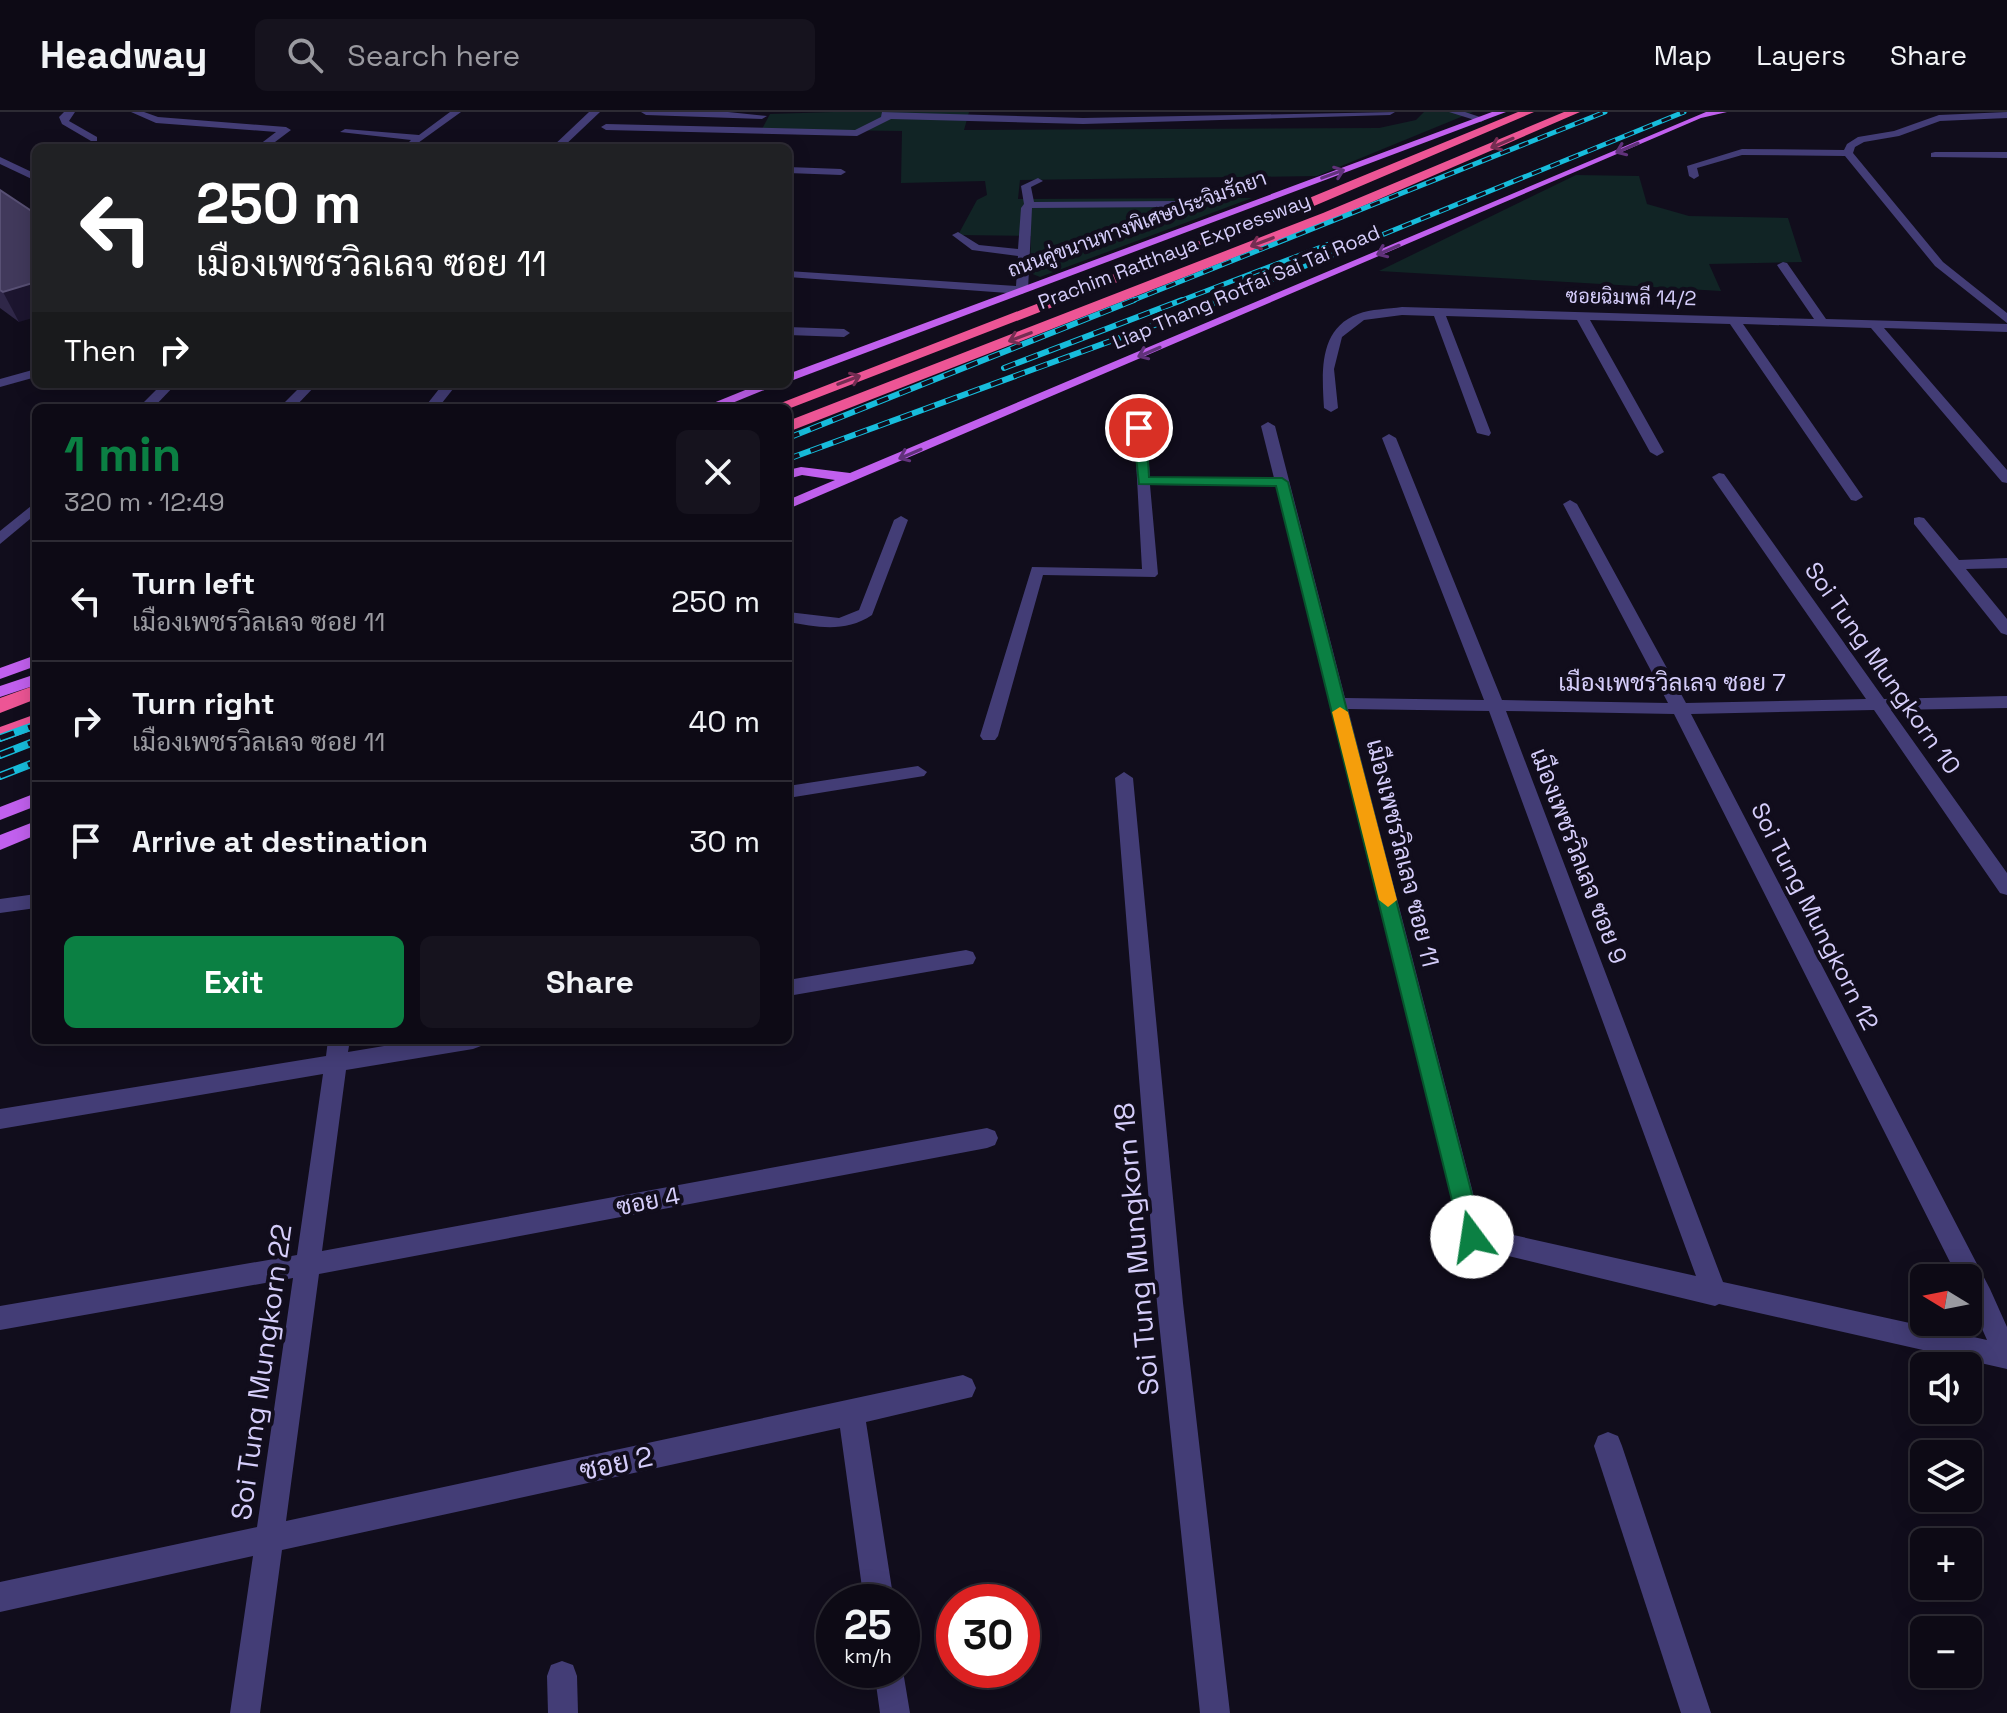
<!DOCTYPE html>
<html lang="en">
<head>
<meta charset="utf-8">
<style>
  body { margin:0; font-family:"Space Grotesk",Sarabun,sans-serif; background:#16131e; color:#f1f3f6; height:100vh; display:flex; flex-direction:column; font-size:30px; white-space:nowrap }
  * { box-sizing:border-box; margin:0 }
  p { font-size:26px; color:#9a9aa0 }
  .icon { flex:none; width:44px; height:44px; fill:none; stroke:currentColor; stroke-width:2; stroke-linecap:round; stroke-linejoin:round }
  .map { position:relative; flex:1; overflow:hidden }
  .drawer { position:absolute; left:32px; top:292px; width:760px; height:640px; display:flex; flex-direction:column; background:#0d0a15; border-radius:12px; box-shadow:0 4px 20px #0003,0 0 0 2px #2d2b34 }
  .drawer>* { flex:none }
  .guide { position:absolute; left:32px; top:32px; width:760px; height:244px; border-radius:12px; box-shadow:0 4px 20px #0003,0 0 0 2px #2d2b34; background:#202124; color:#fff; overflow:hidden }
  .needle { width:52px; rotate:280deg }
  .controls { position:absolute; left:1910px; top:1152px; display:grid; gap:16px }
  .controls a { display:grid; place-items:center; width:72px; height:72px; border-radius:12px; background:#0d0a15; box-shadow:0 4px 20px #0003,0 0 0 2px #2d2b34; font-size:40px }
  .speed { position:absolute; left:816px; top:1472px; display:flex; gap:16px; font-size:40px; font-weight:700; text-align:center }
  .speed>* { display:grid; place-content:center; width:104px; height:104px; border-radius:50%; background:#0d0a15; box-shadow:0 4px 20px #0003,0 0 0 2px #2d2b34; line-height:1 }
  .speed small { font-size:20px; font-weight:400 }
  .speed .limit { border:12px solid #d22; background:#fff; color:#111 }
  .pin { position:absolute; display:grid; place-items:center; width:68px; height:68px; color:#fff; margin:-34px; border:4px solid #fff; border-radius:50%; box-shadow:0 2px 8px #0007 }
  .me { position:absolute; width:88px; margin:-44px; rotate:346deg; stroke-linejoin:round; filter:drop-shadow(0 0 6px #0008) }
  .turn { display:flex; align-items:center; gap:28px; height:168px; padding:0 32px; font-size:36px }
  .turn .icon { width:104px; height:104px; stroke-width:2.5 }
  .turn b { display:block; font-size:56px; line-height:68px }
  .then { display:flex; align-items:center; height:76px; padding:0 32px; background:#0003; gap:16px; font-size:30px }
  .round { display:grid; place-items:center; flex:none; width:84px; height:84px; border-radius:12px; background:#16131e }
  .overview { display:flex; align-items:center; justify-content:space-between; height:136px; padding:0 32px }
  h1 { font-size:48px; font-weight:800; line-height:60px; color:#0b8043 }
  .cta { display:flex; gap:16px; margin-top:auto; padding:16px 32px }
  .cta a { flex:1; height:92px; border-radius:12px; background:#0b8043; color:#fff; font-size:32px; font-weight:800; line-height:92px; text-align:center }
  .cta a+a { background:#16131e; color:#f1f3f6 }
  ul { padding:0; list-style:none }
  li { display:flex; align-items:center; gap:24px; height:120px; padding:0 32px; border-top:2px solid #2d2b34 }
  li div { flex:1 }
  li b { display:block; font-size:30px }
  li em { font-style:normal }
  header { display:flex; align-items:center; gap:48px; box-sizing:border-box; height:112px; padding:0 40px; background:#0d0a15; border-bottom:2px solid #2d2b34 }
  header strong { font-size:38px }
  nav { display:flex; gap:44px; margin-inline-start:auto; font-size:28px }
  .search { width:560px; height:72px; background:#16131e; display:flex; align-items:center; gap:20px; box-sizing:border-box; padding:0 28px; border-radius:12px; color:#9a9aa0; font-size:30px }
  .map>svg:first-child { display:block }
</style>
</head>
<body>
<header>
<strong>Headway</strong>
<div class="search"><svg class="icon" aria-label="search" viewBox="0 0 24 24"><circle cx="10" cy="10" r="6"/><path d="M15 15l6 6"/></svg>Search here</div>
<nav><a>Map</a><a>Layers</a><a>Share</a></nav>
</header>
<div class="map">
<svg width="2007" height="1601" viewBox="0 0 2007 1601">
  <rect width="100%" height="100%" fill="#110d1c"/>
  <g fill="#112425">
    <polygon points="833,0 969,0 964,18 1379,16 1416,8 1424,0 1473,0 1317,64 1020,68 1018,87 1252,86 1040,165 1030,161 1031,124 958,123 977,88 987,83 985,69 901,71 902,19 762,17 770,2"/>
    <polygon points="1576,63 1639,64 1647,92 1689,104 1788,106 1802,150 1709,152 1721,179 1379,159"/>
  </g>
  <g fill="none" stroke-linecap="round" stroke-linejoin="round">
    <g fill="#433d76" fill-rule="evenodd">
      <polygon points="64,0 75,0 69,9 97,25 97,29 91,29 62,12 59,5"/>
      <polygon points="131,0 144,0 158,5 286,15 291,18 267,36 255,36 276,20 156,11"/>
      <polygon points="450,0 461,0 411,36 406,33 411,28 340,20 345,17 419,23"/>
      <polygon points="589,0 600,0 562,36 551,36"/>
      <polygon points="641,0 728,0 767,4 762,7 646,3"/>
      <polygon points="882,0 1083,6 1395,0 1390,3 1083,12 891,7 857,24 606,18 601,15 606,12 855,18 881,5"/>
      <polygon points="1449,0 1465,0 1486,7 1481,10"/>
      <polygon points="2007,0 2007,6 1940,9 1899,24 1864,30 1855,35 1853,41 1943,150 2007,201 2007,211 1935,154 1845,44 1742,43 1697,56 1699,64 1694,67 1689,64 1687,54 1742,37 1844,38 1847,32 1858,25 1894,19 1939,3"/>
      <polygon points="1935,40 2007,40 2007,46 1931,45 1931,41"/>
      <polygon points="0,45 36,62 36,69 0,52"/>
      <polygon points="788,55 841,57 846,60 841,63 788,61"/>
      <polygon points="1038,66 1043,69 1031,75 1034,90 1177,89 1182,92 1177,95 1032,96 1028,178 1022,182 788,165 788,159 1016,174 1018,144 972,138 952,123 958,120 979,133 1018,137 1021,96 1024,92 1021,74"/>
      <path d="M1783 150 1787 151 1826 207 2007 212V220L1884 216 2007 358V371L2002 370 1871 216 1743 212 1863 385 1856 389 1851 388 1730 212 1590 208 1664 340 1657 344 1650 340 1577 208 1446 204 1491 321 1489 324 1477 321 1434 204 1402 203 1364 208 1342 225 1334 257 1338 296 1331 300 1324 296C1322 261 1318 217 1358 202 1371 197 1388 197 1402 195L1814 207 1777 153Z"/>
      <polygon points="788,215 844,217 850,221 844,225 788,223"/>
      <polygon points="36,257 36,265 0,275 0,267"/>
      <polygon points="162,272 176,272 153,296 138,296"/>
      <polygon points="303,272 317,272 294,296 279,296"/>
      <polygon points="443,272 457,272 438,296 424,296"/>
      <path d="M1268 310 1275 314 1345 586 1484 588 1382 326 1389 322 1396 326 1502 588 1668 591 1563 392 1570 388 1577 392 1686 591 1866 587 1712 365 1719 361 1724 362 1884 587 2007 584V596L1891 598 2007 761V783L2000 781 1874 598 1691 602 1990 1177 2007 1215V1257L1719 1192 1715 1194 1463 1133 1276 374 1150 373 1158 462 1155 465 1043 463 998 624 995 628H983L980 624 1032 455 1142 457 1134 313 1146 316 1150 365 1274 366 1261 314ZM1348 597 1489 599 1696 1164 1482 1116ZM1506 599 1674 602 1958 1166H1968V1185L1987 1228 1723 1170Z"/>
      <polygon points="36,390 36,402 0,432 0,419"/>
      <path d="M901 404 908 408 872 503C845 521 817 515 788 510V500L839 506 859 498 894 408Z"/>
      <polygon points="1919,405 1924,406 1959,448 2007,446 2007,456 1966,457 2007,507 2007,523 2001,521 1914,412 1914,406"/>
      <polygon points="918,654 927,660 924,664 788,686 788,674"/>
      <polygon points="1124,660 1133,666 1183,1191 1230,1601 1200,1601 1157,1191 1115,666"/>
      <polygon points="36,782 36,796 0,801 0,787"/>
      <polygon points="966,838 973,840 976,846 973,852 788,884 788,868"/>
      <polygon points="328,928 350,928 348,940 420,928 484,928 481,934 473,937 346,958 322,1139 987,1016 995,1019 998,1026 995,1033 987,1036 319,1162 286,1409 963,1263 972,1267 976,1276 972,1285 866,1310 894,1490 864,1490 840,1316 282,1438 260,1601 230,1601 253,1444 0,1500 0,1470 257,1415 293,1166 0,1218 0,1194 297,1143 323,962 0,1017 0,997 326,944"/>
      <polygon points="1608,1320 1618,1324 1622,1334 1711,1601 1681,1601 1594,1334 1598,1324"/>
      <polygon points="562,1549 573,1553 577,1564 578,1601 548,1601 547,1564 551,1553"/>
      <polygon points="902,1553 910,1601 880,1601 874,1558 902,1558"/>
    </g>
    <g fill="#c160ee" fill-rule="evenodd">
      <polygon points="1492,0 1506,0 788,270 788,262"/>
      <polygon points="1706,0 1727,0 1701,6 788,397 788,388 835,368 802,363 788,367 788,358 801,355 850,361"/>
      <polygon points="760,272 779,272 720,296 701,296"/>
      <polygon points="36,543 36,554 0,567 0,556"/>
      <polygon points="36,562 36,573 0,585 0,574"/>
      <polygon points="36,681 36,694 0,708 0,695"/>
      <polygon points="36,709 36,723 0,738 0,723"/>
    </g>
    <g fill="#ed5595" fill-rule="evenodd">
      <polygon points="1518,0 1534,0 1307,97 788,297 768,296 1297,91"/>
      <polygon points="1564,0 1580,0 1333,107 788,320 788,309 1323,101"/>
      <polygon points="36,573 36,587 0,601 0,586"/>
      <polygon points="36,602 36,617 0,630 0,615"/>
    </g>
    <g stroke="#17bddc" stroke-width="5">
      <g id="rail-far2">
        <polyline points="1129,190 1605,0"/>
        <polyline points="1177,190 1329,132"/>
        <polyline points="1217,190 1684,0"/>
      </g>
    </g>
    <g stroke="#17bddc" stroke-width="6">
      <g id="rail-far1">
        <polyline points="1004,256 1182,188"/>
        <polyline points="788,326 1134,188"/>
        <polyline points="788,347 1223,188"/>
      </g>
    </g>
    <g stroke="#17bddc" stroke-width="8">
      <g id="rail">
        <polyline points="0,626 36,613"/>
        <polyline points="0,643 36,629"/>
        <polyline points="0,664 36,650"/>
      </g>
    </g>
    <use href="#rail-far2" stroke="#110d1c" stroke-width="3" stroke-dasharray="10" stroke-linecap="butt"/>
    <use href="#rail-far1" stroke="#110d1c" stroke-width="4" stroke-dasharray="12" stroke-linecap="butt"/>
    <use href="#rail" stroke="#110d1c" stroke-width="5" stroke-dasharray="15" stroke-linecap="butt"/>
  </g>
  <polygon fill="#2f2748" points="0,78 19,210 0,196"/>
  <polygon fill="#1c152f" points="36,170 36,205 19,210 3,180"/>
  <polygon fill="#41395b" stroke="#585074" stroke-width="2" points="0,78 36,102 36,170 3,180 0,178"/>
  <defs><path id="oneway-shaft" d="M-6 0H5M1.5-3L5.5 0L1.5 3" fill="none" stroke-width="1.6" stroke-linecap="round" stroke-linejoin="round" transform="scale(2)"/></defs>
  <g stroke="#742d52">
    <use href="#oneway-shaft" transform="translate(1502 31) rotate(157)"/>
    <use href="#oneway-shaft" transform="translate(1262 130) rotate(159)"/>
    <use href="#oneway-shaft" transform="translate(1020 225) rotate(159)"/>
    <use href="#oneway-shaft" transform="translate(849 268) rotate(-21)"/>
  </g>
  <g stroke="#60327a">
    <use href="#oneway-shaft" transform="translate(1627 36) rotate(157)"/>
    <use href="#oneway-shaft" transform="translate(1333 62) rotate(-20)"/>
    <use href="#oneway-shaft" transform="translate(1388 138) rotate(157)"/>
    <use href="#oneway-shaft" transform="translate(1149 240) rotate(157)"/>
    <use href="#oneway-shaft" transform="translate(910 342) rotate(157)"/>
  </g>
  <polygon fill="#0b8043" stroke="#07532c" stroke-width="2" points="1139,312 1146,316 1149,365 1282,366 1288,370 1483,1125 1480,1132 1472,1135 1464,1132 1461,1125 1276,374 1139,372 1133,316"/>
  <polygon fill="#f59e0b" points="1340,595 1348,600 1397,788 1388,795 1379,788 1332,600"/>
  <g text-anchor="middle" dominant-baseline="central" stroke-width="8" stroke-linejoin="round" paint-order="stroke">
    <g font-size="20" fill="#d5cdfa" stroke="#110d1c">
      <text transform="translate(1137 112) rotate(-20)">ถนนคู่ขนานทางพิเศษประจิมรัถยา</text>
      <text transform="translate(1174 139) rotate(-21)">Prachim Ratthaya Expressway</text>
      <text transform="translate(1246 175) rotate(-23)">Liap Thang Rotfai Sai Tai Road</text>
      <text transform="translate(1631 185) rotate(1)">ซอยฉิมพลี 14/2</text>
    </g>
    <g font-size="24" fill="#d5cdfa" stroke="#110d1c">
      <text transform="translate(1883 556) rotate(55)">Soi Tung Mungkorn 10</text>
      <text x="1672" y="570">เมืองเพชรวิลเลจ ซอย 7</text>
      <text transform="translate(1403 741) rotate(76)">เมืองเพชรวิลเลจ ซอย 11</text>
      <text transform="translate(1579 744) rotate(69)">เมืองเพชรวิลเลจ ซอย 9</text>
      <text transform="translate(1815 804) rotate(63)">Soi Tung Mungkorn 12</text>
      <text transform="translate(648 1089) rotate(-11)">ซอย 4</text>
    </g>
    <g font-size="28" fill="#d5cdfa" stroke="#110d1c">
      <text transform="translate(1136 1137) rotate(-95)">Soi Tung Mungkorn 18</text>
      <text transform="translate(261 1260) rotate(-82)">Soi Tung Mungkorn 22</text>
      <text transform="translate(616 1351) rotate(-12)">ซอย 2</text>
    </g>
  </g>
</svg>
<div class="controls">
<a><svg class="needle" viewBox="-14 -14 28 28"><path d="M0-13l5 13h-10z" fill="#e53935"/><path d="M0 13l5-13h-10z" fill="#9a9aa0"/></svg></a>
<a><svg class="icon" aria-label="sound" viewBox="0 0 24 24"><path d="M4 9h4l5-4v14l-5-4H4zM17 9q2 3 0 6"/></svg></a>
<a><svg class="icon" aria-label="layers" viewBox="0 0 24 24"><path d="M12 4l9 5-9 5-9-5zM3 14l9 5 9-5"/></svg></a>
<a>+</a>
<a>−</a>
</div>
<div class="speed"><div>25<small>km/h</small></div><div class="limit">30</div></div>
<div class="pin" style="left:1139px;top:316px;background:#d93025"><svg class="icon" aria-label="arrive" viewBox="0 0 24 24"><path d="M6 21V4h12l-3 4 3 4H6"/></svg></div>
<svg class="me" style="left:1472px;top:1125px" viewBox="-20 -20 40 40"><circle r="19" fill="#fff"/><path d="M0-13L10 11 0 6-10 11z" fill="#0b8043"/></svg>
<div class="guide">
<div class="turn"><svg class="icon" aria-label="left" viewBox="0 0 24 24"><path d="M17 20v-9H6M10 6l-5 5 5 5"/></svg><div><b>250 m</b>เมืองเพชรวิลเลจ ซอย 11</div></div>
<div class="then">Then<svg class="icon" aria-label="right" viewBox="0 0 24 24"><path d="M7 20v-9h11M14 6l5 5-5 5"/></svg></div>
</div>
<section class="drawer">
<div class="overview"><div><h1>1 min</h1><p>320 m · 12:49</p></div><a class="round"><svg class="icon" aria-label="close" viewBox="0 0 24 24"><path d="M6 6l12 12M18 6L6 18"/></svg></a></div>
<ul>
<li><svg class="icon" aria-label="left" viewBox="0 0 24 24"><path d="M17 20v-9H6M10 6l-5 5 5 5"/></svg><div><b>Turn left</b><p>เมืองเพชรวิลเลจ ซอย 11</p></div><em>250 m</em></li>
<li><svg class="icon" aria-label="right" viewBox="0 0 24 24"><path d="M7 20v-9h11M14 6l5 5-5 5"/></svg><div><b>Turn right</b><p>เมืองเพชรวิลเลจ ซอย 11</p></div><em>40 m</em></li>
<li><svg class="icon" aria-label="arrive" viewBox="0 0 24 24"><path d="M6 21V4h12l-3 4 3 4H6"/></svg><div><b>Arrive at destination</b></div><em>30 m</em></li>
</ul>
<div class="cta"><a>Exit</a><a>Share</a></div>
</section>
</div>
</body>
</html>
